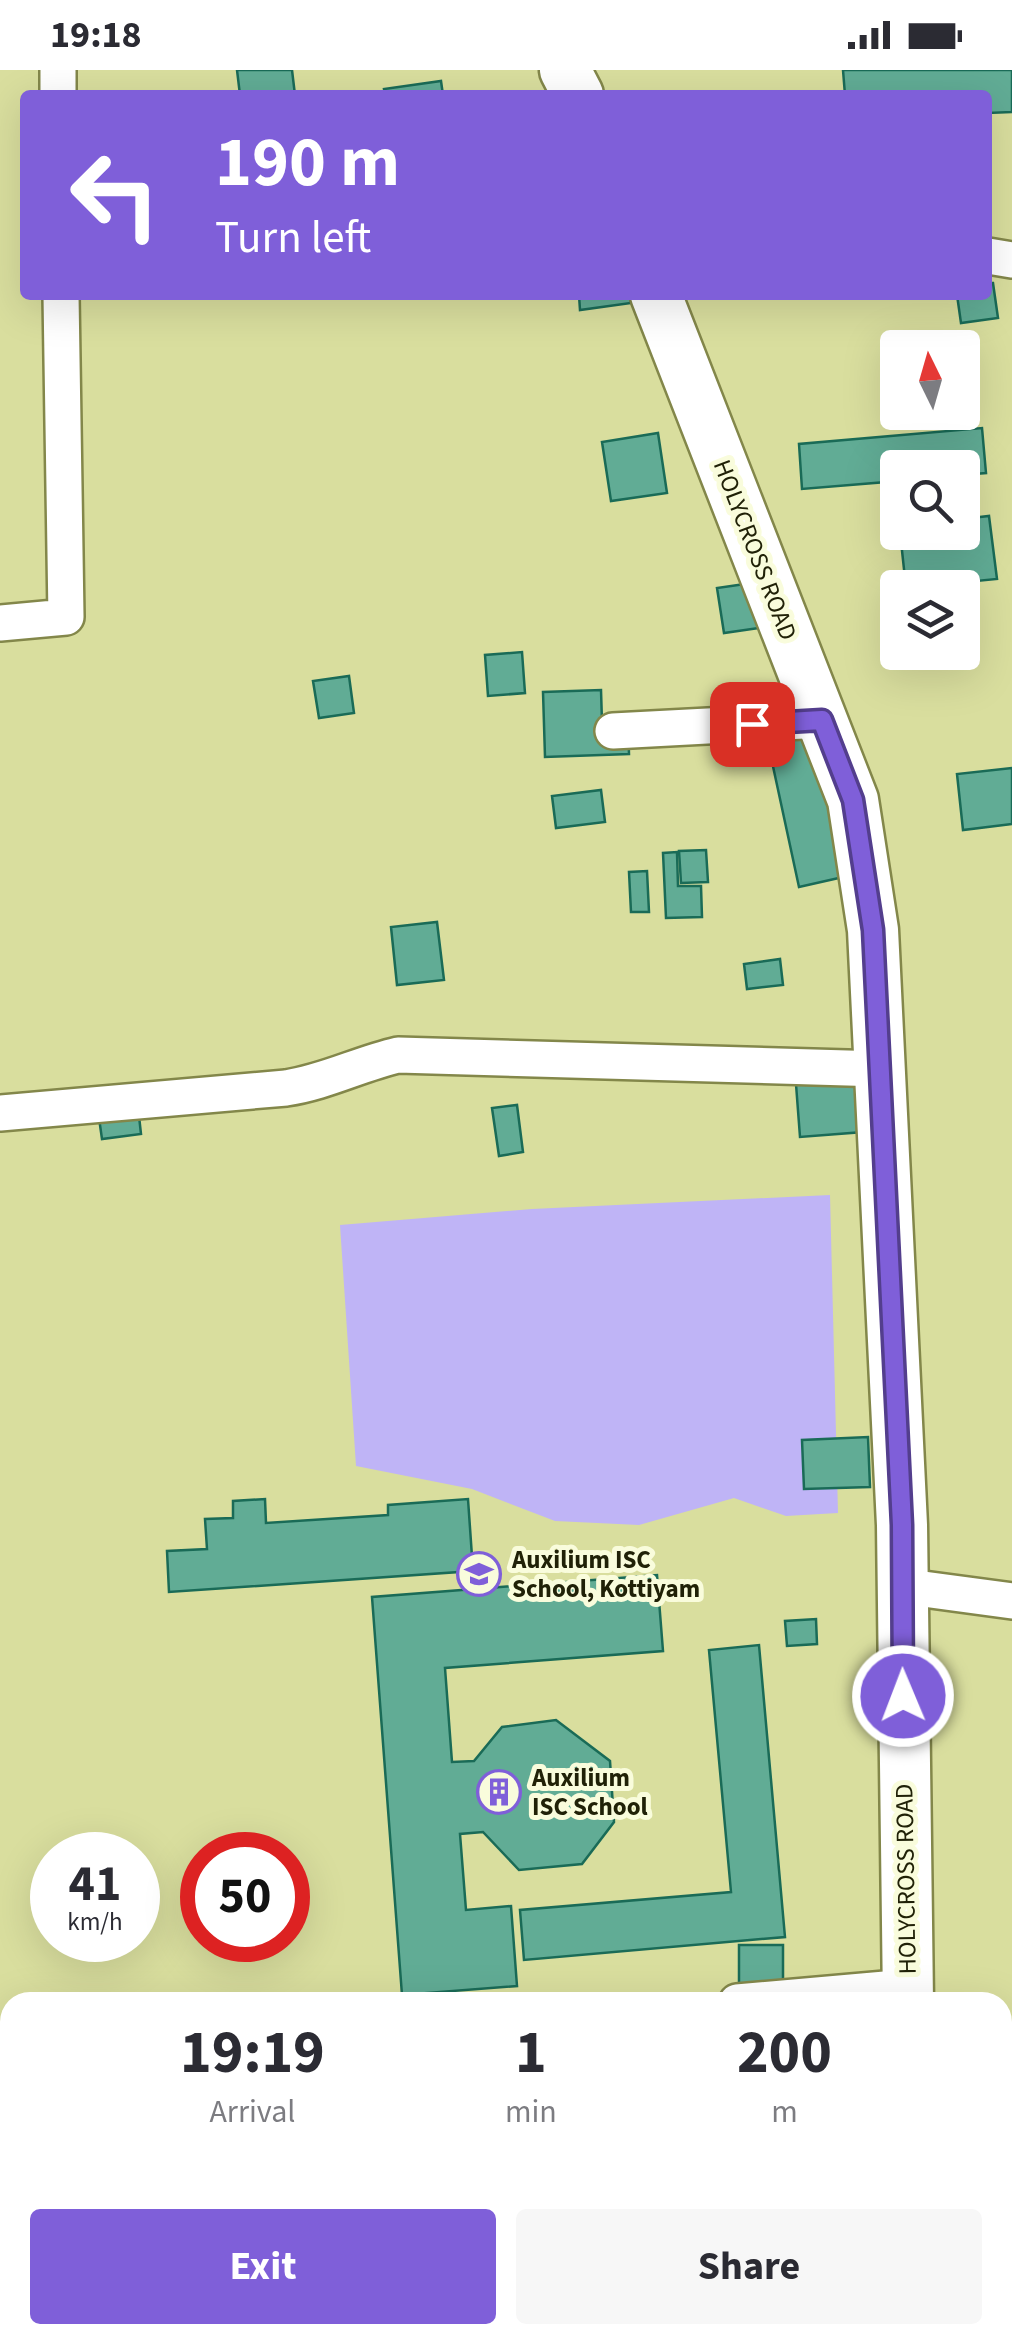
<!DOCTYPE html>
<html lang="en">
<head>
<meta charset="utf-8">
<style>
  body { margin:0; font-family:"Source Sans 3",sans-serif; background:#f7f7f7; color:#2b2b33; height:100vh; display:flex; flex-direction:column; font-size:38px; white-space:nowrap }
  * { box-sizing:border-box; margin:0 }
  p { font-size:32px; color:#7c7c81 }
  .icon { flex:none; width:55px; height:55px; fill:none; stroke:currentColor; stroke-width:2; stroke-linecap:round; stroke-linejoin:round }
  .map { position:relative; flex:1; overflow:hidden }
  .sheet { position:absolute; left:0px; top:1922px; width:1012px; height:352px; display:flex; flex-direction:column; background:#fff; border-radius:30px 30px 0 0; box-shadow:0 10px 40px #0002 }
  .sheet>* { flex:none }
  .hud { position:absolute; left:20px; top:20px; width:972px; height:210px; border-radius:10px; box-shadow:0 10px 40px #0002; background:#7f5fd9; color:#fff; overflow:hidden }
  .needle { width:65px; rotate:355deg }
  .tools { position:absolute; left:880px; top:260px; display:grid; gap:20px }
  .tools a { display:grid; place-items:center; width:100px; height:100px; border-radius:10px; background:#fff; box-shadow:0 10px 40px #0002; font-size:50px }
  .speed { position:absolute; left:30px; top:1762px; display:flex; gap:20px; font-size:50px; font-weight:700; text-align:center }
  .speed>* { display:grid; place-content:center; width:130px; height:130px; border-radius:50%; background:#fff; box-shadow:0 10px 40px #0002; line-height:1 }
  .speed small { font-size:25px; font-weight:400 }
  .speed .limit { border:15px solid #d22; background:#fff; color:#111 }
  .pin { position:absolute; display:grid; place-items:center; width:85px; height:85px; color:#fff; margin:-42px; border-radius:20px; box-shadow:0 5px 15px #0006 }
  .me { position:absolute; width:110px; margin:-55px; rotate:359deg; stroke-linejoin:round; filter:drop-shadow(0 0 8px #0008) }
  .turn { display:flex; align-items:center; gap:35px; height:210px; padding:0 30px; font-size:45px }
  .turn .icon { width:130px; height:130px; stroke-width:2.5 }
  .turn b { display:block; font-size:70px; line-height:85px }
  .eta { display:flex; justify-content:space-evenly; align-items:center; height:170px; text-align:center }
  .eta b { font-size:60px; font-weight:700; line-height:70px }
  .action { display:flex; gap:20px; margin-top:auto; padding:20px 30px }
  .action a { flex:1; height:115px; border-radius:10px; background:#7f5fd9; color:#fff; font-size:40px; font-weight:700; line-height:115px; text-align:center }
  .action a+a { background:#f7f7f7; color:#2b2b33 }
  .status { display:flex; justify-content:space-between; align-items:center; height:70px; padding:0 50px; background:#fff; direction:ltr }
  .status svg { height:28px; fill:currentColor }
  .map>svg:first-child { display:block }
</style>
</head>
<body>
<div class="status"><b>19:18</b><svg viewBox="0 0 49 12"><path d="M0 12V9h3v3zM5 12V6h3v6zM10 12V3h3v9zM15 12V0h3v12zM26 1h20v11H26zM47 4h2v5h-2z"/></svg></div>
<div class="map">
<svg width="1012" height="2273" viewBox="0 0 1012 2273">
  <rect width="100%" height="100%" fill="#d9de9e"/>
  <polygon fill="#bfb4f6" points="830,1125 838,1443 786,1446 734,1428 639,1455 555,1451 472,1419 356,1396 340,1155 532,1139"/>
  <g fill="#61ac95" stroke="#1a6b57" stroke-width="2.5">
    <polygon points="237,0 292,0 295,25 240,25"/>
    <polygon points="843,0 1012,0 1012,42 988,43 988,25 845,25"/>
    <polygon points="441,11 443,25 385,25 384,19"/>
    <polygon points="988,213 993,213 998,248 961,253 957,225 988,225"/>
    <polygon points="579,225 629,225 631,233 580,240"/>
    <polygon points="982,358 986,403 962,405 962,398 898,398 898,411 802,419 799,374"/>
    <polygon points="658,363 667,423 611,431 602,372"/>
    <polygon points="989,446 997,509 906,518 900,462 962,462 962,449"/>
    <polygon points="759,512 765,557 724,563 717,518"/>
    <polygon points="962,519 973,583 914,589 914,582 962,582"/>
    <polygon points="522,582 525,623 488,626 485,585"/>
    <polygon points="349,606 354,643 319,648 313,611"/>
    <polygon points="601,620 602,652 628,651 629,684 545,687 543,622"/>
    <polygon points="815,638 852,805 799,817 763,650"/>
    <polygon points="1012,698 1012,754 963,760 957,704"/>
    <polygon points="601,720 605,752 556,758 552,726"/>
    <polygon points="706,780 708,812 681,813 679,781"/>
    <polygon points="677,782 678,816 701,816 702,847 666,848 663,783"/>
    <polygon points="647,801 649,842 631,842 629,802"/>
    <polygon points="437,852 444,910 397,915 391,857"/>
    <polygon points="780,889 783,915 747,919 744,894"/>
    <polygon points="857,996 863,1062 800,1067 795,1001"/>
    <polygon points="137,1028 141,1064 102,1069 97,1034"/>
    <polygon points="517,1035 523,1082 499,1086 492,1038"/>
    <polygon points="868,1367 870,1417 804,1419 802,1370"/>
    <polygon points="265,1429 266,1453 388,1445 388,1435 468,1429 473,1501 169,1522 167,1481 207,1479 205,1449 233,1448 233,1431"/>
    <polygon points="657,1505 663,1581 445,1598 452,1692 474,1691 502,1657 556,1650 610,1691 614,1752 582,1794 519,1800 483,1762 460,1764 466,1840 511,1836 517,1916 402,1925 372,1527"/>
    <polygon points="816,1549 817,1574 787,1576 785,1551"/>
    <polygon points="759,1575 785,1867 524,1890 520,1840 731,1822 709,1580"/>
    <rect x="739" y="1875" width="44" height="41"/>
    <polygon points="1012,2142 1012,2273 1000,2273 1002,2143"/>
    <polygon points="260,2265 293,2265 294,2273 260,2273"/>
  </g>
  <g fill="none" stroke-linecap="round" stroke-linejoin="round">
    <g stroke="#83874a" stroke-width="40">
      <g id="street">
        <polyline points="58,0 58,25"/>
        <polyline points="988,186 1012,190"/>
        <polyline points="0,553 66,547 61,225"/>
        <polyline points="613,661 822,650"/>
        <path d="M0 1043 286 1018C326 1012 359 994 398 985L882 999"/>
        <polyline points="901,1516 1012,1531"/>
        <polyline points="737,1932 908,1917"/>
        <polyline points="229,2265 230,2273"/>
      </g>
    </g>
    <g stroke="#83874a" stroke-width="55">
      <g id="secondary">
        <polyline points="565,0 578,25"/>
        <polyline points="656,225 853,730 873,860 902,1455 908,1932"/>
        <polyline points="909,2273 909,2265"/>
      </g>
    </g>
    <use href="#street" stroke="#fff" stroke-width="35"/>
    <use href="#secondary" stroke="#fff" stroke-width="50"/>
  </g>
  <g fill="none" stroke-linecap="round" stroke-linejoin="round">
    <g stroke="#533e8d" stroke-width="25">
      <polyline id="route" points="752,654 822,650 853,730 873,860 902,1455 903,1626"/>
    </g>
    <use href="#route" stroke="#7f5fd9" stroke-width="18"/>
  </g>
  <defs>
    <g id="school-ring" transform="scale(2.25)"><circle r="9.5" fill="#f9fcdc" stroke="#7f5fd9" stroke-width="1.5"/><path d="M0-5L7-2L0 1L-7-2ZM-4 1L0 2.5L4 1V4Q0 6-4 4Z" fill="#7f5fd9"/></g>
    <g id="building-ring" transform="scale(2.25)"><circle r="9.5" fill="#f9fcdc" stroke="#7f5fd9" stroke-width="1.5"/><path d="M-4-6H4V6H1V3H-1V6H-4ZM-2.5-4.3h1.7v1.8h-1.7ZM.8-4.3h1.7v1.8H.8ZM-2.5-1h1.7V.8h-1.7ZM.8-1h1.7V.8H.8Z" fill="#7f5fd9"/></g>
  </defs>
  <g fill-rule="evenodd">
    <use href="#school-ring" x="479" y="1504"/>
    <use href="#building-ring" x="499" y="1722"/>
  </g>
  <g text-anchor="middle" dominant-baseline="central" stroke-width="10" stroke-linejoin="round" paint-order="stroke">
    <g font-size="25" fill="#202107" stroke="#f9fcdc">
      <text transform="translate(755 480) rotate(69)">HOLYCROSS ROAD</text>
      <text transform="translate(906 1809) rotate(-91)">HOLYCROSS ROAD</text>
    </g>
    <g font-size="25" font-weight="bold" fill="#202107" stroke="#f9fcdc" text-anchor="start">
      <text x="512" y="1490">Auxilium ISC<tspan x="512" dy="29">School, Kottiyam</tspan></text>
      <text x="532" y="1708">Auxilium<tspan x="532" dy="29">ISC School</tspan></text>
    </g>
  </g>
</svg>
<div class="tools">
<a><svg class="needle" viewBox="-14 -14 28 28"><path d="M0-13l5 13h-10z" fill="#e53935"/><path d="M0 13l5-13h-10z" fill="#7c7c81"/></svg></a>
<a><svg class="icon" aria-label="search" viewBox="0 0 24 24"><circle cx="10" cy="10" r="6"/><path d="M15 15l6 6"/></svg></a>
<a><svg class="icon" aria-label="layers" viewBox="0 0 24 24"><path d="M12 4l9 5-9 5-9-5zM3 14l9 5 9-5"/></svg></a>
</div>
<div class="speed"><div>41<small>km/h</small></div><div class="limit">50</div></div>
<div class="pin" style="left:752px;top:654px;background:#d93025"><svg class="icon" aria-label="arrive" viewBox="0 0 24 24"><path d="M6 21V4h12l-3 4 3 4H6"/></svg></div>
<svg class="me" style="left:903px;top:1626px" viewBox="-20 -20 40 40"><circle r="17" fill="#7f5fd9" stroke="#fff" stroke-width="3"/><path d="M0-11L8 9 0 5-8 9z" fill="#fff"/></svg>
<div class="hud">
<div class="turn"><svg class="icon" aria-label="left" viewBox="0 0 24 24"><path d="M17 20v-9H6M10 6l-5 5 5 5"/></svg><div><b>190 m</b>Turn left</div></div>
</div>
<section class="sheet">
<div class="eta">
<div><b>19:19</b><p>Arrival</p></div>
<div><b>1</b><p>min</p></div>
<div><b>200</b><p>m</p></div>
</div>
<div class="action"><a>Exit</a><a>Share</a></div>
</section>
</div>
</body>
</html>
